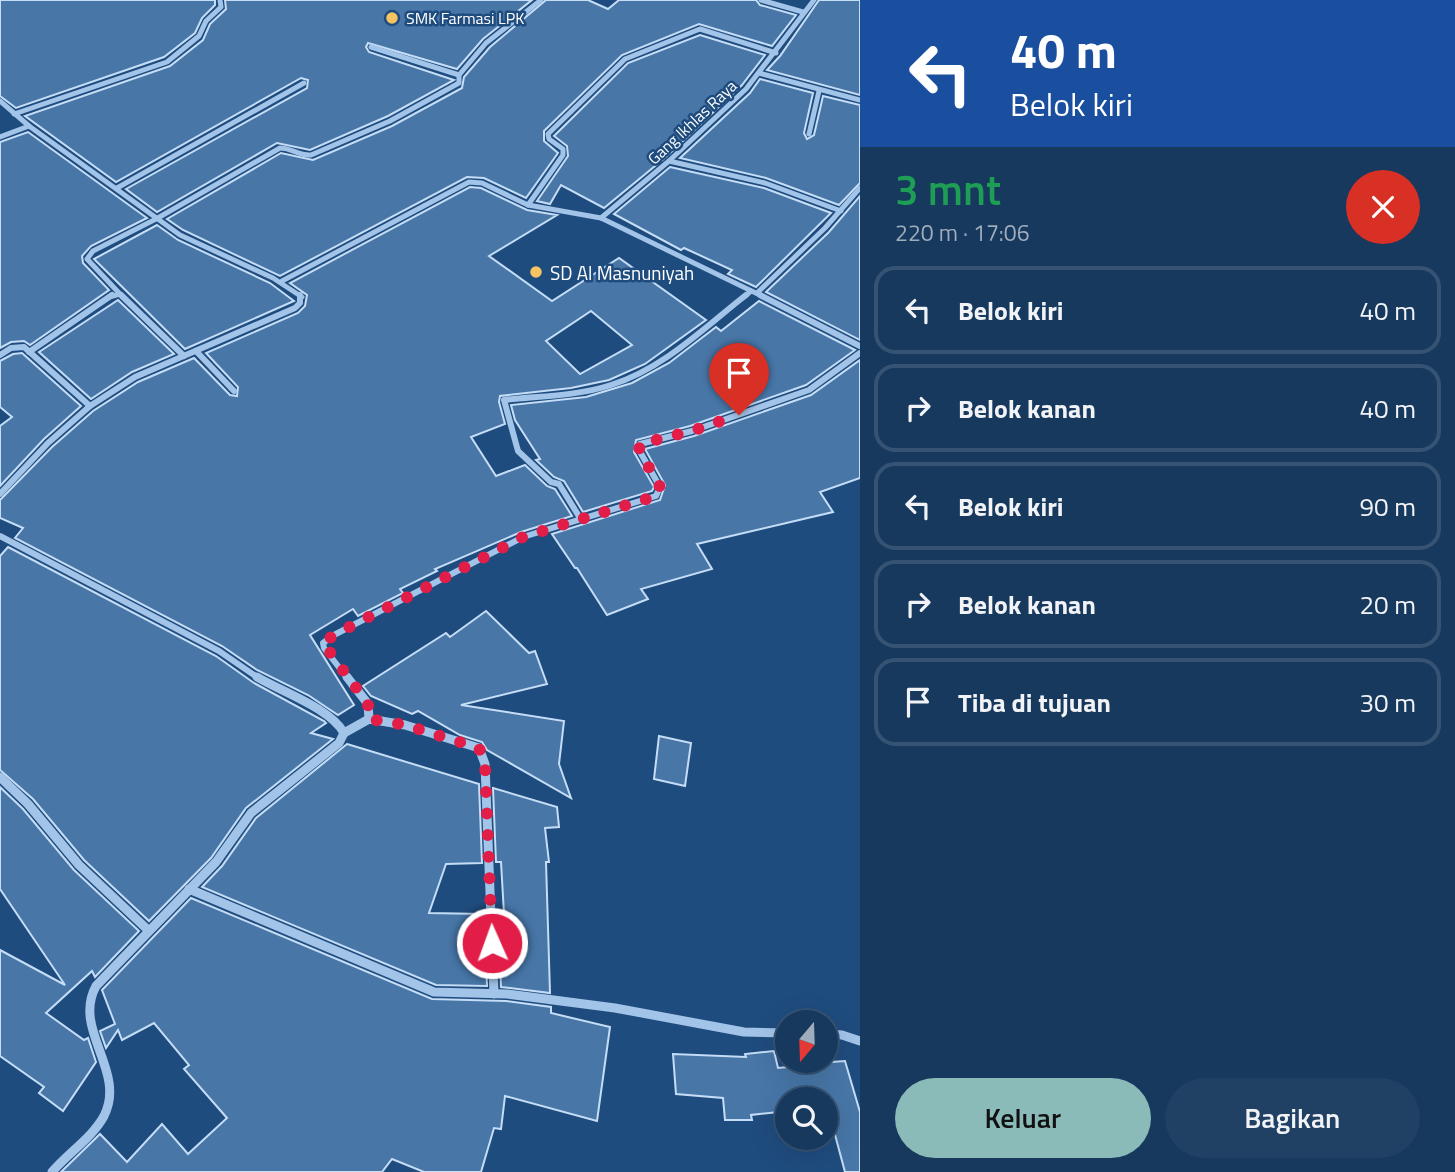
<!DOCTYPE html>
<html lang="id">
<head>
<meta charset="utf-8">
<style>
  body { margin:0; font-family:"Titillium Web",sans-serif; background:#204064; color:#f1f3f6; height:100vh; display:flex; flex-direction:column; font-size:26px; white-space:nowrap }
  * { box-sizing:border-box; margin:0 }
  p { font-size:23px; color:#9eacbc }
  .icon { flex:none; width:38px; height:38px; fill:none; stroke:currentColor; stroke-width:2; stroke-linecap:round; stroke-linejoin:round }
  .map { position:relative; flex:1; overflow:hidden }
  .drawer { display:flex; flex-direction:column; background:#17395e; width:595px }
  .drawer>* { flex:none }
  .banner { background:#1a4fa0; color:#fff; overflow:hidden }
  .needle { width:46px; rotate:199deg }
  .tools { position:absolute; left:775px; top:1010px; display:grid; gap:14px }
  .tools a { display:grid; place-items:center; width:63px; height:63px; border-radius:50%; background:#17395e; box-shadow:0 7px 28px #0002,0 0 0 2px #365373; font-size:35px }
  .pin { position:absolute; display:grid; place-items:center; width:60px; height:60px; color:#fff; margin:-72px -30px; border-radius:50% 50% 50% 0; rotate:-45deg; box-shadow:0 0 7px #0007 }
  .pin .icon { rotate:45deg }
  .me { position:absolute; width:77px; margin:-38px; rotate:358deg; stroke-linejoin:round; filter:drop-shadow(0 0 5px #0008) }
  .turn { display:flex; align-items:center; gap:24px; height:147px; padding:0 35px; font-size:32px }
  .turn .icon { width:91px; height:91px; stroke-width:2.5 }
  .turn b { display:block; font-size:49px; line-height:60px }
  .round { display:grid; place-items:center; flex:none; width:74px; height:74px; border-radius:37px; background:#204064 }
  .summary { display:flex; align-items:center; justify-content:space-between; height:119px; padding:0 35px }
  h1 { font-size:42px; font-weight:600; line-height:52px; color:#1e9e55 }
  .action { display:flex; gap:14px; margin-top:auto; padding:14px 35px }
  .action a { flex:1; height:80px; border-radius:42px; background:#8bbbb9; color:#111; font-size:28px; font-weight:600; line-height:80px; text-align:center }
  .action a+a { background:#204064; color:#f1f3f6 }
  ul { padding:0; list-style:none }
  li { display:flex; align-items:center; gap:21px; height:88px; margin:0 14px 10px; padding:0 21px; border:4px solid #365373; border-radius:21px }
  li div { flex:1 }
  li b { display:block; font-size:26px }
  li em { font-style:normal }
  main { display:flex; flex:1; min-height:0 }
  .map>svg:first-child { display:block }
</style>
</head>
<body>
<main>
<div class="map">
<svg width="860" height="1172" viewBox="0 0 860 1172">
  <rect width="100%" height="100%" fill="#1f4c7e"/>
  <g fill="#4776a7" stroke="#c5ddf6" stroke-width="2" fill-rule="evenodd">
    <polygon points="0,0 215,0 215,5 202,18 195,33 164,57 16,108 0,96"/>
    <polygon points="225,0 532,0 483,39 457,69 368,43 366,47 369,52 454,80 388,116 310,150 277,143 157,212 126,189 307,88 308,80 301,78 116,182 25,116 170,66 203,40 210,24 226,9"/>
    <polygon points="546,0 588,0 608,9 619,0 756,0 760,5 796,15 772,46 699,24 622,55 544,131 544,141 558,153 526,198 484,178 467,177 280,276 183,230 167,219 281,153 313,160 392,126 462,88 464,77 490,47"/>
    <polygon points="819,0 860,0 860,95 767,70 780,56"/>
    <polygon points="700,35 765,55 742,85 666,157 604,208 561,185 550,204 537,201 568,156 567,146 554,136 628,63"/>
    <polygon points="760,79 813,93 804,133 807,139 814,135 823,96 860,105 860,183 839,205 766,178 680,158 750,93"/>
    <polygon points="28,132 147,218 91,246 82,256 83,263 109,290 30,345 24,341 11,342 0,348 0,142"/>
    <polygon points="670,167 764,188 831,213 756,287 728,274 732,270 684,248 681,250 614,214"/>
    <path d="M470 187 481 188 527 210 557 215 489 256 552 301 619 258 706 320 645 364 609 380 571 388 500 396 499 402 505 424 471 437 496 476 525 465 547 486 555 489 572 516 521 532 435 569 437 571 400 589 403 593 358 616 353 609 310 635 354 705 338 715 308 695 257 670 222 646 15 538 23 528 0 518V500L52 447 93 411 138 382 194 358 230 395 237 396 238 387 206 353 298 313 305 306 307 295 290 283ZM591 311 632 345 580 374 546 341Z"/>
    <polygon points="860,196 860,340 766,292 829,232"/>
    <polygon points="157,225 178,240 270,283 294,301 185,349 94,259"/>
    <polygon points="118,300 174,354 132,372 91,399 39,352"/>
    <polygon points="759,301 855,350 806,385 690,426 636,440 634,452 654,487 652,491 583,512 564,481 554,477 536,460 540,459 515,420 511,405 586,397 632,383 669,363 716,327 721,331"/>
    <polygon points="22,353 81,406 44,439 0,486 0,426 12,417 0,407 0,361 13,354"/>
    <polygon points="860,360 860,478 820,492 833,512 697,544 712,569 641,589 648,599 607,615 577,568 575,568 552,534 660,500 665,485 645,449 694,436 811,395"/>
    <polygon points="8,547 216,656 254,683 324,721 326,723 311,733 333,739 246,808 211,858 149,921 84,860 33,799 0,770 0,556"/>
    <polygon points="486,611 529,653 535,651 547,684 461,705 564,721 559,764 571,798 487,750 482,742 460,735 418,711 412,714 371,696 363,686 446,633 450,637"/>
    <polygon points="659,736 691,743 685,786 654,779"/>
    <polygon points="347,744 479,784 482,863 446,864 429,913 484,914 487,986 436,985 202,887 222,866 256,818"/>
    <polygon points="0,787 23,809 74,870 139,931 95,977 92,971 46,1013 84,1040 88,1038 96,1062 63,1111 39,1093 44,1087 0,1056 0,950 65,985 0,889"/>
    <polygon points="493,788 557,807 559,827 545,828 549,862 546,862 550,993 501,987 498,914 504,914 501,862 496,862"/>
    <polygon points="191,898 432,999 506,1001 551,1007 551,1013 610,1027 597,1121 505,1096 501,1129 494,1128 481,1172 424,1172 392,1159 382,1172 61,1172 100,1134 127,1162 162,1124 188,1154 227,1118 184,1069 189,1065 154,1023 122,1040 118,1030 106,1048 100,1031 115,1024 102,990"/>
    <polygon points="774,1051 778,1068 809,1065 811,1073 831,1062 845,1061 860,1112 860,1172 845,1172 834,1131 826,1132 826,1099 788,1099 788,1111 751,1115 752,1120 725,1120 723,1098 676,1094 673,1054 746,1057 745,1054"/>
  </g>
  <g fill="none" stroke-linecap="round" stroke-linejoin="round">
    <g stroke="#a2c4e8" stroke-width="5">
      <polyline points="761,0 803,12"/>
      <polyline points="759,73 860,100"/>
      <polyline points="459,75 486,43 541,0"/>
      <polyline points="0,101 29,126 180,235 273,278 302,297"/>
      <polyline points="14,114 167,62 199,36 206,21 221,7 220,0"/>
      <polyline points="809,134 819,91"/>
      <polyline points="0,137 29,126"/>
      <polyline points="669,161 765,183 841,211"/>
      <polyline points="117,188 304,83"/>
      <polyline points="528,205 563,155 563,149 549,139 548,134 625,59 700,29 776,53"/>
      <polyline points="601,218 669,161 746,89 814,0"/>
      <polyline points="282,281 469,182 482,183 528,205 601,218 764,297"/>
      <polyline points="757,293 825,228 860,188"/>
      <path d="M120 294 87 259 93 251 156 219 280 148C292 148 299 156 311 155L390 121 459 83V75L371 47"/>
      <polyline points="109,297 120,294 123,297"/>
      <polyline points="744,297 751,291"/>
    </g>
    <g stroke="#a2c4e8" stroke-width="6">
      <polyline points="121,295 184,356"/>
      <polyline points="760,295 860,346"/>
      <polyline points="196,351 234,391"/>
      <polyline points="29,352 112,295"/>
      <polyline points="0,355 11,348 24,347 90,406 48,443 0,494"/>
      <polyline points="90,406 135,377 295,308 300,303 300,295"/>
      <path d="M580 518 559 484 551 482 518 451 504 400C539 396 578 396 611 385 663 369 705 327 746 295"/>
      <polyline points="0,536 219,651 260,679"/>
      <polyline points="348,679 324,648 323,643 334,635 523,537 656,496 660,487 639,450 640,444 692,431 809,390 860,353"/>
    </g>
    <g stroke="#a2c4e8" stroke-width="9">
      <polyline points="347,677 368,704 369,719"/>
      <polyline points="344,733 369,719 405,725 479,748 485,764 494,994"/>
      <polyline points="0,777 28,804 79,865 148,930"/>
      <polyline points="189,889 434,992 507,994 615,1008 744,1032 788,1033"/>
      <polyline points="826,1034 842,1035 860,1041"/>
      <path d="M52 1172C68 1153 92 1138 104 1116 127 1071 72 1030 96 986L216 862 251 813 339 743 344 733C330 708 282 692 257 677"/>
    </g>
  </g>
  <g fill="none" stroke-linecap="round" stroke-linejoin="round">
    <polyline stroke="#e11d48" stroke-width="12" stroke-dasharray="0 21.6" points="492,943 485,764 479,748 405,725 369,719 368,704 323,643 334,635 523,537 656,496 660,487 639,450 640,444 692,431 739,415"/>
  </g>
  <g fill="#f6c561" stroke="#1f4c7e" stroke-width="2.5">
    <circle cx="392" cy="18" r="7"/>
    <circle cx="536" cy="272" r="7"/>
  </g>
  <g text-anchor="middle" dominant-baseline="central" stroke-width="5" stroke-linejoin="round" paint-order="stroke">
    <g font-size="16" fill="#fff" stroke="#1f4c7e" text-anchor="start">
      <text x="406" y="18">SMK Farmasi LPK</text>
    </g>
    <g font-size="16" fill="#fff" stroke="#1f4c7e">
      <text transform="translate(692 122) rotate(-43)">Gang Ikhlas Raya</text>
    </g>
    <g font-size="19" fill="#fff" stroke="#1f4c7e" text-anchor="start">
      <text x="550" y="272">SD Al Masnuniyah</text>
    </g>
  </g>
</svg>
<div class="tools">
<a><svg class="needle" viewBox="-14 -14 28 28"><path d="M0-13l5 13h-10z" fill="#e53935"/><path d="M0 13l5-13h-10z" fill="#9eacbc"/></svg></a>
<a><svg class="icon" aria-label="search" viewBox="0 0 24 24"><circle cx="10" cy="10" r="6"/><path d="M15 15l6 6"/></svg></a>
</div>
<div class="pin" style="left:739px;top:415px;background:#d93025"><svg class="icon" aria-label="arrive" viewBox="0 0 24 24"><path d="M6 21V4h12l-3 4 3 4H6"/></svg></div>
<svg class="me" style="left:492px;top:943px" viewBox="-20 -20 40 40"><circle r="17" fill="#e11d48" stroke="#fff" stroke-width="3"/><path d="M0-11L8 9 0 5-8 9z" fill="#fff"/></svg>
</div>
<section class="drawer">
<div class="banner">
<div class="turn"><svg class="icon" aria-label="left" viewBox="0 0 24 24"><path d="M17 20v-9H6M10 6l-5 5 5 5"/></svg><div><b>40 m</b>Belok kiri</div></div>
</div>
<div class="summary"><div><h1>3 mnt</h1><p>220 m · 17:06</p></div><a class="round" style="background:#d93025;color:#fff"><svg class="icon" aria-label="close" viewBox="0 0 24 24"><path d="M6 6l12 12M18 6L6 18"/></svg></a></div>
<ul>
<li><svg class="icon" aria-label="left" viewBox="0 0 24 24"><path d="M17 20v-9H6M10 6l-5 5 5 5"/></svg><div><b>Belok kiri</b></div><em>40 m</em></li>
<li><svg class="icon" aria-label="right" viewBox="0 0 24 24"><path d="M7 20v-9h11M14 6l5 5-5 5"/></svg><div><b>Belok kanan</b></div><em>40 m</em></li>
<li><svg class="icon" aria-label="left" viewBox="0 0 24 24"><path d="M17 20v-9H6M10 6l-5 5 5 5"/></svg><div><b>Belok kiri</b></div><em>90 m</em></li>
<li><svg class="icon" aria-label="right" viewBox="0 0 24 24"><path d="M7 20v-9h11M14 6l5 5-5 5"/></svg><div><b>Belok kanan</b></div><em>20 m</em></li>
<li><svg class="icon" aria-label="arrive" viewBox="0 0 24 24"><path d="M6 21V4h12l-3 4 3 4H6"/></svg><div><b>Tiba di tujuan</b></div><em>30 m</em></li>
</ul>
<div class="action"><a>Keluar</a><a>Bagikan</a></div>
</section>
</main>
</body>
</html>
